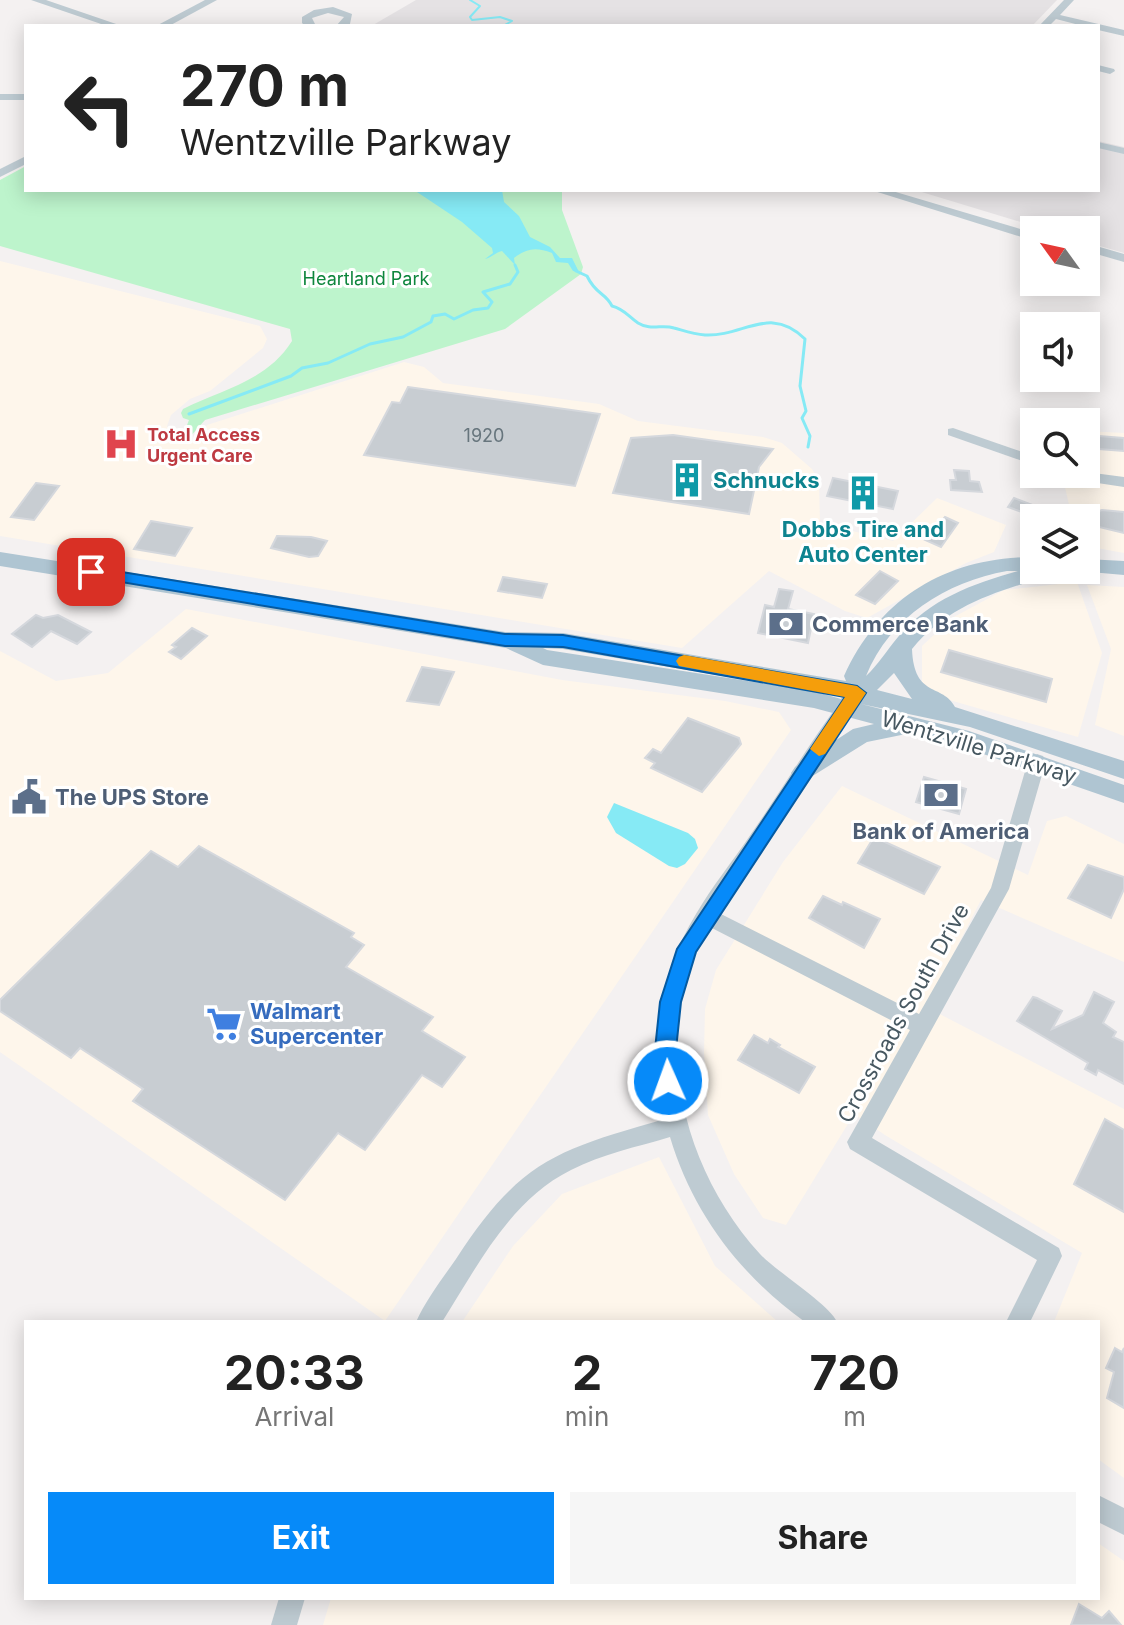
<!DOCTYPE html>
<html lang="en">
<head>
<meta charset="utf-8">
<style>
  body { margin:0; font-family:Inter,sans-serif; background:#f6f6f6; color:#222; height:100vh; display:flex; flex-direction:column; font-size:30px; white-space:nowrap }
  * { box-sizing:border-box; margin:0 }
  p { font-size:26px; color:#767676 }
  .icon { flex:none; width:44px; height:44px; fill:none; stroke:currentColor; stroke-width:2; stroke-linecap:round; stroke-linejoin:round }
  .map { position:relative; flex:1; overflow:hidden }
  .sheet { position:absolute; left:24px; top:1320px; width:1076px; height:280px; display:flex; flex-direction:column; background:#fff; border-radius:0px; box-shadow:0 4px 20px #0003 }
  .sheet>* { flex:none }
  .hud { position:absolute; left:24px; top:24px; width:1076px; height:168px; border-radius:0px; box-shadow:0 4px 20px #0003; background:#fff; color:#222; overflow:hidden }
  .needle { width:52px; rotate:303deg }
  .controls { position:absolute; left:1020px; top:216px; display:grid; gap:16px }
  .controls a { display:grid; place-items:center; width:80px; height:80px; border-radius:0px; background:#fff; box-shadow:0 4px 20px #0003; font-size:40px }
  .pin { position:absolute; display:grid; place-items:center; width:68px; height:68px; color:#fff; margin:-34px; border-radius:16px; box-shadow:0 4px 12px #0006 }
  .me { position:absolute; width:88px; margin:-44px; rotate:358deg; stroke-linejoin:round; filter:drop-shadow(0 0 6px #0008) }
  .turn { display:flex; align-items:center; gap:28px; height:168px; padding:0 24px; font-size:36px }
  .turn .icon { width:104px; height:104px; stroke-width:2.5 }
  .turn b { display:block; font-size:56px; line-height:68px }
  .eta { display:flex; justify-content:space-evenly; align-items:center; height:136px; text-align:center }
  .eta b { font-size:48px; font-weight:700; line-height:56px }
  .button { display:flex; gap:16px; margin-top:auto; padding:16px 24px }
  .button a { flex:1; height:92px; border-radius:0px; background:#068af9; color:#fff; font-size:32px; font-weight:700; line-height:92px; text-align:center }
  .button a+a { background:#f6f6f6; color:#222 }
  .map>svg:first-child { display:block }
</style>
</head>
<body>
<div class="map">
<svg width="1124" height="1625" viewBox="0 0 1124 1625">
  <rect width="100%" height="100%" fill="#f4f1f1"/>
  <g fill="#fef6eb">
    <polygon points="0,261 260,326 267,339 263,348 210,391 190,399 171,415 167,426 173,439 194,441 207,425 404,362 424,367 443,383 599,404 638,421 763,437 782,443 812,469 819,482 820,523 893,541 937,498 1006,525 994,552 966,563 867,618 845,611 769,571 682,648 0,536"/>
    <polygon points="1086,431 1124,433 1124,553 1086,546 1086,518 1072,518 1062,474 1086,474"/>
    <polygon points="1077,582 1102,653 1078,737 939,697 922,682 922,646 952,618 1004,590"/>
    <polygon points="1087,585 1124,587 1124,736 1095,725 1111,649"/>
    <polygon points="186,609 562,680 725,701 779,712 791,730 385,1321 0,1052 0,651 56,681 108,673"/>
    <polygon points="842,786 1028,875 1047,821 1066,816 1124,844 1124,962 981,900 926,1007 1124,1109 1124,1478 1098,1459 1098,1322 1054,1322 1082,1253 885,1135 854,1114 786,1225 763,1218 734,1174 708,1115 704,1053 705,1009 716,970 783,862"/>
    <polygon points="659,1157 715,1266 778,1322 462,1322 513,1246 562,1194"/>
    <polygon points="1098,1543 1124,1561 1124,1625 323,1625 331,1598 1098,1598"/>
  </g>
  <g fill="#e5e2e4">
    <polygon points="416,0 1057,0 1032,26 373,25"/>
    <polygon points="1098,141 1124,147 1124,253 1086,242 1086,230 1047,230 915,190 1098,190"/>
  </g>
  <path fill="#bdf4cc" d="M26 166V190H562V210L583 267 581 274 505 329 205 420 189 438H182L189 420 183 418 181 413 183 409C223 389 267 381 292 341L290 329 0 246V180Z"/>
  <g fill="#86eaf5">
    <path d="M414 190H502L504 202 519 216 530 237 550 247 560 258H572L579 272 573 271 568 263 556 262 552 253C536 247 527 248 514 258L515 265 502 251C496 252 491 258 485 259L493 253 492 248 462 222Z"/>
    <polygon points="614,803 688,833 695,839 698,848 685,864 677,868 669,866 616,833 607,817"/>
  </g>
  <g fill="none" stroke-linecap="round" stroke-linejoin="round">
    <polyline stroke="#86eaf5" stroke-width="2" points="470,0 480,6 470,17 472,20 500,17 512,21 503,26"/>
    <g stroke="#86eaf5" stroke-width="3">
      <path d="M576 271 587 276C596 295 605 292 612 306 624 309 628 316 638 323 651 331 662 324 674 328 685 331 693 334 705 335 743 337 770 304 805 339L800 386 806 411 802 418 810 436 808 447"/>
      <polyline points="189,414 291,376 302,368 328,363 370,344 403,337 431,322 433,316 445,314 454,319 473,310 488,308 492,302 483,292 510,284 518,272 515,265"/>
    </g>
  </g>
  <g fill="#c8cdd2" stroke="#d5d8dd" stroke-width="2">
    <polygon points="408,387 600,414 575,486 364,455 392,402 400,403"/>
    <polygon points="673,435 773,449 759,467 749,514 613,493 631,438"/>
    <polygon points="1086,435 1124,438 1124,451 1086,448"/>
    <polygon points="954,470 969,471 970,481 979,482 982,492 951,490 950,480 956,480"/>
    <polygon points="833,478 898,491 893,509 827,496"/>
    <polygon points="36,483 59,486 34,520 11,517"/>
    <polygon points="1014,498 1027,503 1045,510 1038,518 1008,507"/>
    <polygon points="1102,510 1124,512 1124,533 1099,527 1096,512"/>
    <polygon points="945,517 958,523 941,547 925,540"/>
    <polygon points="151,521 192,528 175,556 134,549"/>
    <polygon points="277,536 311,537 327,541 318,556 309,557 271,548"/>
    <polygon points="880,571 898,581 875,604 856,595"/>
    <polygon points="503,577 547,584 542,598 498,591"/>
    <polygon points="779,589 793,591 788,609 814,614 808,643 758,633 765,605 774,607"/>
    <polygon points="36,615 43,618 58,615 91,632 77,644 51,631 32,647 12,634"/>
    <polygon points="192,628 207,636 181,659 169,652 176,647 172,645"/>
    <polygon points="949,650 1052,679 1046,702 941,672"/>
    <polygon points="422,667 454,672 439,705 407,701"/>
    <polygon points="688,718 739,738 741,744 702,792 651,768 655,763 645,758 653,749 661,753"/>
    <polygon points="924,777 966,789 959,814 916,802"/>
    <polygon points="874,837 940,867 924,894 858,863"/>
    <polygon points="199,846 354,933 351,937 364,945 346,967 433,1017 422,1031 465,1057 442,1087 422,1075 365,1150 338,1133 285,1200 133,1101 143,1089 80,1048 71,1058 0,1011 0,1000 151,851 178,867"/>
    <polygon points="1088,865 1124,877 1124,889 1111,918 1068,898"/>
    <polygon points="823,896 842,905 843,902 880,919 864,948 809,918"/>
    <polygon points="1094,992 1114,1002 1103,1023 1116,1032 1113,1037 1124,1042 1124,1084 1098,1070 1096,1075 1085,1069 1088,1063 1017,1021 1033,997 1037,998 1062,1011 1052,1029 1083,1015"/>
    <polygon points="754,1035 768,1043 770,1039 780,1045 778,1047 815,1067 799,1093 738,1060"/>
    <polygon points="1105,1119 1124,1130 1124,1212 1074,1184"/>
    <polygon points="1115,1348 1122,1352 1124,1348 1124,1408 1107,1398 1114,1372 1106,1368"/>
    <polygon points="1079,1604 1102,1618 1109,1611 1121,1625 1071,1625"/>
  </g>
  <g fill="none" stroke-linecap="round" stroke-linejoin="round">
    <g fill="#becbd2" fill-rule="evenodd">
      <polygon points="31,0 46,0 122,26 107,26"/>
      <polygon points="205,0 217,0 169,26 156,26"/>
      <polygon points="1064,0 1074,0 1060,15 1124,30 1124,36 1098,30 1098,26 1083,26 1056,19 1049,26 1039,26"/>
      <polygon points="333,7 352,14 350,24 336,26 344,17 328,13 312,18 316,26 305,26 302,23 302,17 314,10"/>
      <polygon points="1098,65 1114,69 1115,71 1110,74 1098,71"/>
      <rect x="0" y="94" width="26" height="6"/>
      <polygon points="1098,142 1124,148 1124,154 1098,148"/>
      <polygon points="26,156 26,164 0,177 0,169"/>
      <polygon points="871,190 889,190 1034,233 1034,241"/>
      <polygon points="1086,243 1124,254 1124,262 1086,251"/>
      <polygon points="953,428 1034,456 1034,465 948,435 948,429"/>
      <polygon points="1086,472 1124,477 1124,487 1071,479 1064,474 1086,474"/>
      <path d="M851 694 859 700 857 704 717 912 919 1014 991 888 1028 761 1037 754 1043 756 1046 761 1009 889 872 1138 1059 1248 1062 1256 1030 1322H1006L1037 1260 850 1149 847 1142 910 1030 708 926C649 1033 680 1166 760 1254 777 1272 830 1305 837 1322H805C741 1276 693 1214 670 1137 637 1147 602 1154 571 1170 510 1200 477 1267 442 1322H416C426 1300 442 1279 456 1259 520 1160 557 1150 665 1119 645 1051 660 973 696 914 712 886 733 861 751 834 779 794 804 752 832 713L845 696Z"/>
      <polygon points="1098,1495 1124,1508 1124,1535 1098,1522"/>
      <polygon points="279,1598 305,1598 297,1625 271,1625"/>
    </g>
    <g fill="#afc5d2" fill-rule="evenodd">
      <path d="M0 552 505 632 563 633 846 681 844 676C880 597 947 557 1034 557V570H1055L1052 575C999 591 949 604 912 649 914 699 943 683 955 707L1124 761V779L970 727 861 704 969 731 1124 785V803L966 748 911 733 867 742 803 782 795 779 791 773 795 767 853 729 874 724 814 708 543 665 506 648 0 566ZM1007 571H1018C972 584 930 599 898 637 887 650 878 665 866 676 890 617 946 582 1007 571ZM543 648 563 649 799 689 547 650ZM894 673 912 699 877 690ZM817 692 842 697 841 699Z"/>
      <polygon points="1086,559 1124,561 1124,575 1079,571 1086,570"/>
    </g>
  </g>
  <polygon fill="#068af9" stroke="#045aa2" stroke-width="2" points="91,567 505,634 563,635 857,686 866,693 696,952 681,1002 675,1059 679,1081 675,1088 668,1091 661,1088 654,1059 660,1002 677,949 845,697 563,647 505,646 85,576 85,568"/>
  <polygon fill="#f59e0b" points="684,655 857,686 866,693 825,754 819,756 810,749 845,697 679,666 676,661 679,657"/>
  <defs>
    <g id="hospital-bare" transform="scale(2.76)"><path d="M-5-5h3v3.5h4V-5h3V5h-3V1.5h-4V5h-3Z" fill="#e0444e" stroke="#fff" stroke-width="2.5" paint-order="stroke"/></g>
    <g id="building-bare" transform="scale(2.76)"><path d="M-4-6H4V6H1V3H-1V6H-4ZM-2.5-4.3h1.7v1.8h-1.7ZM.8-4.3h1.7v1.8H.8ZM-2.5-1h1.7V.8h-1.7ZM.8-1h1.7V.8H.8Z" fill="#0f9aa8" stroke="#fff" stroke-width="2.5" paint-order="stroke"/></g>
    <g id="bank-bare" transform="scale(2.76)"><path d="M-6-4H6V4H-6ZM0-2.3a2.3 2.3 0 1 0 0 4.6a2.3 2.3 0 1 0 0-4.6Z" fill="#5c6f8a" stroke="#fff" stroke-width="2.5" paint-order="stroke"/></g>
    <g id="civic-bare" transform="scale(2.76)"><path d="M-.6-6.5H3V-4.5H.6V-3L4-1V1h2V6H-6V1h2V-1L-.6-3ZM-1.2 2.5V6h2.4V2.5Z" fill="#5c6f8a" stroke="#fff" stroke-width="2.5" paint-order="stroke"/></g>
    <g id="supermarket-bare" transform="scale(2.76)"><path d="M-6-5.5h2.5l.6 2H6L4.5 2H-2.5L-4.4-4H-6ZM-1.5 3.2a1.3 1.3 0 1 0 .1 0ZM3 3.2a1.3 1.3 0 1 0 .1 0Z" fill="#3f7fe0" stroke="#fff" stroke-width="2.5" paint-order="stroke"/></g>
  </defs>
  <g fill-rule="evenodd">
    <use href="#hospital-bare" x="121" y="444"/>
    <use href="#building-bare" x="687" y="480"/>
    <use href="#building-bare" x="863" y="493"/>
    <use href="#bank-bare" x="786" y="624"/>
    <use href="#bank-bare" x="941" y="795"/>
    <use href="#civic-bare" x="29" y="797"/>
    <use href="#supermarket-bare" x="224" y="1024"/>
  </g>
  <g text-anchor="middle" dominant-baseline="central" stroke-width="6" stroke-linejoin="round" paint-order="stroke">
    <g font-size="18" fill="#0e863d" stroke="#fff">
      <text x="366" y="278">Heartland Park</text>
    </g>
    <g font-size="18" font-weight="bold" fill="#be3a42" stroke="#fff" text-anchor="start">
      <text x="147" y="434">Total Access<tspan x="147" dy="21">Urgent Care</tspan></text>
    </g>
    <g font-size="18" fill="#67757d">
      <text x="484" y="435">1920</text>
    </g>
    <g font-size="22" font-weight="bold" fill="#0d838f" stroke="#fff" text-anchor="start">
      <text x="713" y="480">Schnucks</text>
      <text x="863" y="529" text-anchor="middle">Dobbs Tire and<tspan x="863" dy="25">Auto Center</tspan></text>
    </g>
    <g font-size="22" font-weight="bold" fill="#4e5e75" stroke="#fff" text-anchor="start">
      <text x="812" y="624">Commerce Bank</text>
      <text x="55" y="797">The UPS Store</text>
      <text x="941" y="831" text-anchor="middle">Bank of America</text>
    </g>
    <g font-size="22" fill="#475861" stroke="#fff">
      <text transform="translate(979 747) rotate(17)">Wentzville Parkway</text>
      <text transform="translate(903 1013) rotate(-61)">Crossroads South Drive</text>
    </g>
    <g font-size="22" font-weight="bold" fill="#366cbe" stroke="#fff" text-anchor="start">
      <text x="250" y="1011">Walmart<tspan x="250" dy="25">Supercenter</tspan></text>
    </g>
  </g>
</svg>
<div class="controls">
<a><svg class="needle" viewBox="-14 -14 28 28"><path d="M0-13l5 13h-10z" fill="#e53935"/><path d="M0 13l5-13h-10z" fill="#767676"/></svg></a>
<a><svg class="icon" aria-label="sound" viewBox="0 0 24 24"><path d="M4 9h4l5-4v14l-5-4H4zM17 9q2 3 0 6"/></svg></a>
<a><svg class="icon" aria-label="search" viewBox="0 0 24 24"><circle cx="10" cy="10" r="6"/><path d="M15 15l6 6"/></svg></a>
<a><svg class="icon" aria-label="layers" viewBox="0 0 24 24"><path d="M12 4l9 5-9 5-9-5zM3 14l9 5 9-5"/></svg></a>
</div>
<div class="pin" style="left:91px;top:572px;background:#d93025"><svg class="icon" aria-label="arrive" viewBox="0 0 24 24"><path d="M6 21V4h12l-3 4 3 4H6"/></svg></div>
<svg class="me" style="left:668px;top:1081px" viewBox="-20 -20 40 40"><circle r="17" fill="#068af9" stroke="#fff" stroke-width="3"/><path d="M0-11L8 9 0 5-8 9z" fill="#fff"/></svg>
<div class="hud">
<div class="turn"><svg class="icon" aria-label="left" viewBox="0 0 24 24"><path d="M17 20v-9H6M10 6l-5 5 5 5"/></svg><div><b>270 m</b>Wentzville Parkway</div></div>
</div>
<section class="sheet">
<div class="eta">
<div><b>20:33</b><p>Arrival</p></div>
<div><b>2</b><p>min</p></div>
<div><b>720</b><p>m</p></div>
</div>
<div class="button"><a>Exit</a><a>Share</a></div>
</section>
</div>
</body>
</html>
